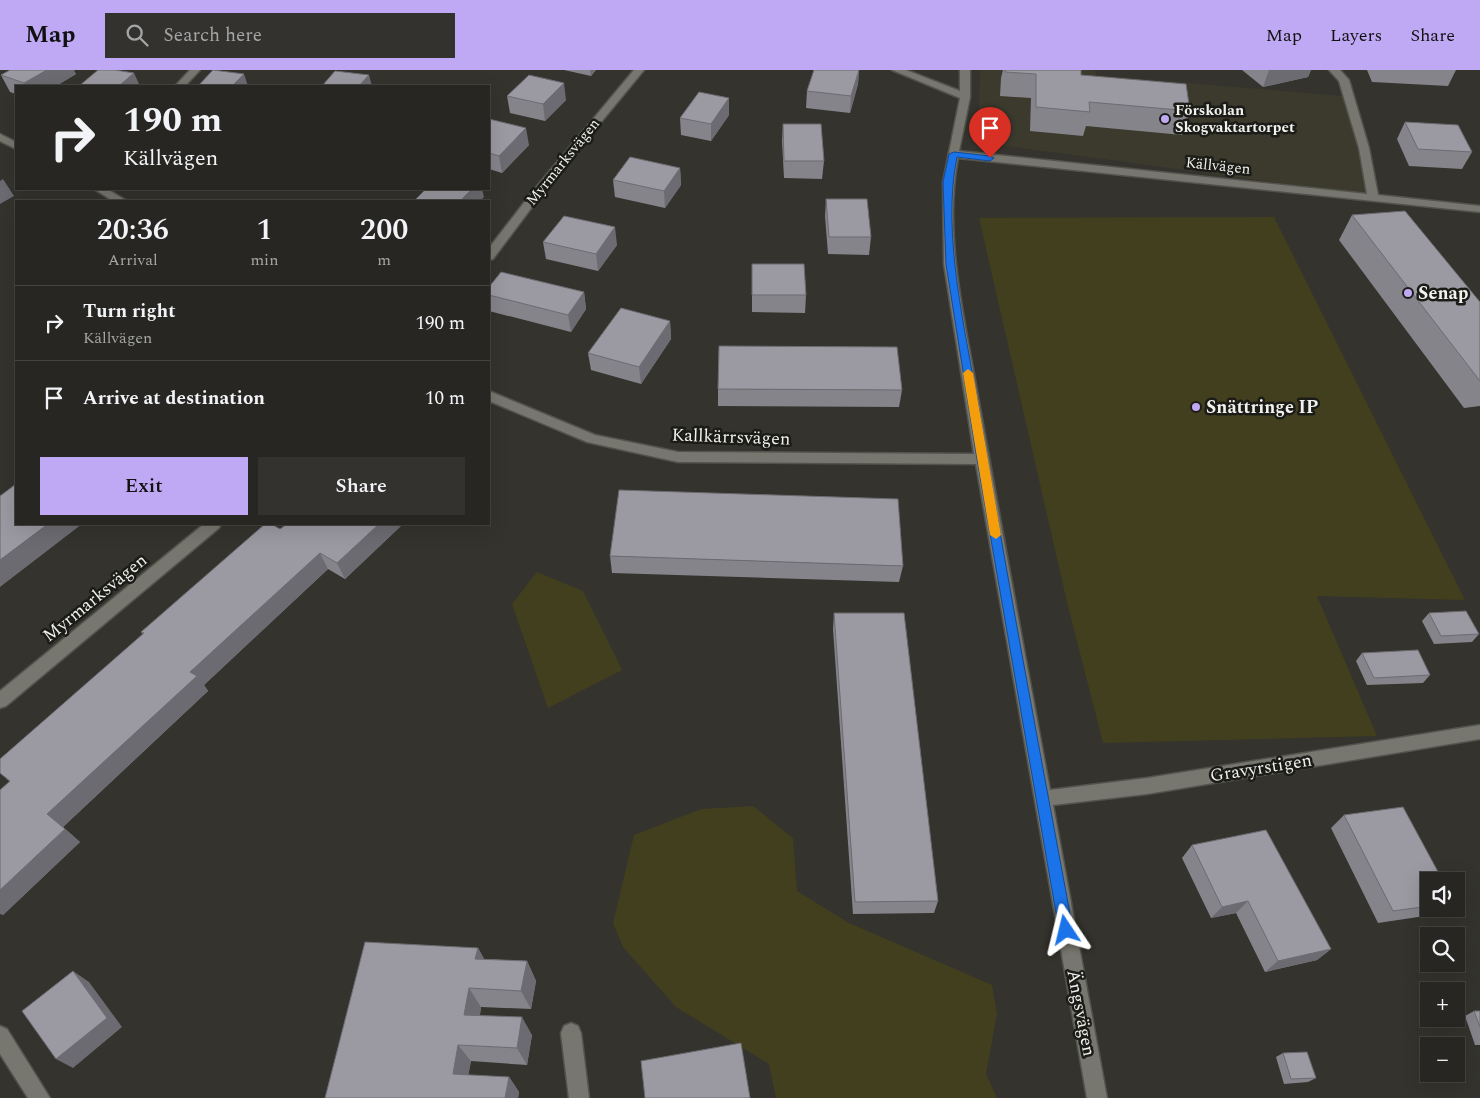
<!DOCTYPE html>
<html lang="en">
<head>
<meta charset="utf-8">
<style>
  body { margin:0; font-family:Spectral,serif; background:#33322f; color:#f1f3f6; height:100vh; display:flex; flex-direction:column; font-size:19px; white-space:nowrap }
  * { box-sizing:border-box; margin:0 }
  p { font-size:16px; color:#a4a5a5 }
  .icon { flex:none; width:28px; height:28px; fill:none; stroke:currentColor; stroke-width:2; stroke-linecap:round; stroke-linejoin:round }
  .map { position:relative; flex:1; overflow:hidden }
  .panel { position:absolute; left:15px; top:130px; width:475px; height:325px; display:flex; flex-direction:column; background:#272622; border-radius:0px; box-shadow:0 5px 20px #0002,0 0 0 1px #434340 }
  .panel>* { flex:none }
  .banner { position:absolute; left:15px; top:15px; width:475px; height:105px; border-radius:0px; box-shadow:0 5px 20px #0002,0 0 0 1px #434340; background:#272622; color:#f1f3f6; overflow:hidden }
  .buttons { position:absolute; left:1420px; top:802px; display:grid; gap:10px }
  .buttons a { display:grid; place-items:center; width:45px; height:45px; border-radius:0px; background:#272622; box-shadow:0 5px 20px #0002,0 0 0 1px #434340; font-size:25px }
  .pin { position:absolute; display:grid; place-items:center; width:42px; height:42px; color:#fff; margin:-51px -21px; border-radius:50% 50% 50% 0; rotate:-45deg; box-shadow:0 0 5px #0007 }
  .pin .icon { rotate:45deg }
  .me { position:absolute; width:55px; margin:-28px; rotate:350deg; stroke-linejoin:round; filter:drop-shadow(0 0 4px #0008) }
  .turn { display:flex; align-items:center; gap:18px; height:105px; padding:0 25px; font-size:22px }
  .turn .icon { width:65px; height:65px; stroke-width:2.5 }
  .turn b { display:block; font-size:35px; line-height:42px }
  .eta { display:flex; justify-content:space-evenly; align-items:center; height:85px; text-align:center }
  .eta b { font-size:30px; font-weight:600; line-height:35px }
  .primary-button { display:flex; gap:10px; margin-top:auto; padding:10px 25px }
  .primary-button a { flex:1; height:58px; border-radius:0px; background:#bfa9f4; color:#111; font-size:20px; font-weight:600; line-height:58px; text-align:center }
  .primary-button a+a { background:#33322f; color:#f1f3f6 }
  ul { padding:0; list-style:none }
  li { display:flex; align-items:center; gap:15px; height:75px; padding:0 25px; border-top:1px solid #434340 }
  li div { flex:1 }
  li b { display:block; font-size:19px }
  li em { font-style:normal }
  header { display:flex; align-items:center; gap:30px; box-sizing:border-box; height:70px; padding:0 25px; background:#bfa9f4; color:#111 }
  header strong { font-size:24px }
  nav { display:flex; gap:28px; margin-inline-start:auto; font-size:18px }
  .search { width:350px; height:45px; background:#33322f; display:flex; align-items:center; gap:12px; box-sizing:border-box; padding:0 18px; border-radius:0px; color:#a4a5a5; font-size:19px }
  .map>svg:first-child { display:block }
</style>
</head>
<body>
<header>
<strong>Map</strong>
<div class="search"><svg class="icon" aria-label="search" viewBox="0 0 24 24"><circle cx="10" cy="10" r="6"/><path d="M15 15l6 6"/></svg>Search here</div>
<nav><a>Map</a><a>Layers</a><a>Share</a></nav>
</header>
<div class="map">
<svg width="1480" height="1028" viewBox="0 0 1480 1028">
  <rect width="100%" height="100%" fill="#34332d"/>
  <polygon fill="#3b3a2d" points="980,0 1095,0 1096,5 1344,26 1374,126 978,72"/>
  <g fill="#423f1f">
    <polygon points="1274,147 1465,530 1317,526 1377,666 1103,673 1067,532 979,148"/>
    <polygon points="537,502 583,521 622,600 548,638 512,534"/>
    <polygon points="753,736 793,768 797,821 849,853 992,915 997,944 986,1004 997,1028 776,1028 769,994 676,937 623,877 613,853 634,765 701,739"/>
  </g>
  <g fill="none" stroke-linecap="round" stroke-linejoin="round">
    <g stroke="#53534d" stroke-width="3">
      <g id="minor">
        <polygon points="190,0 200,0 185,16 175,16"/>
        <polygon points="634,0 644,0 541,125 493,189 489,190 489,178 533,121"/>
        <path d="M892 0H906L960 21V0H970V27L959 81 1367 124 1359 78 1339 11 1329 0H1340L1349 10 1369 78 1378 125 1480 136V142L958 88C943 165 965 250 978 327 1001 458 1026 589 1050 720L1147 708 1480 655V669L1147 724 1053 735 1107 1028H1087L976 394 678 392 587 372 489 331V321L595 365 678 382 974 384 944 194 943 112 960 28Z"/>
        <polygon points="0,64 16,72 16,79 0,71"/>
        <polygon points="94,119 107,119 127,131 113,131"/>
        <polygon points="204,454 221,454 219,458 6,636 0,638 0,621"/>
        <polygon points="571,953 578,956 581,963 589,1028 569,1028 561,963 564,956"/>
        <polygon points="0,956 7,959 50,1028 28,1028 0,984"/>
      </g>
    </g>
    <use href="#minor" fill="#77776f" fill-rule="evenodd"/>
  </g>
  <g fill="#85848a">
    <polygon points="564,0 596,0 591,6"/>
    <polygon points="814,0 859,0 858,14 850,43 806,38 807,21"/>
    <polygon points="1003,0 1081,0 1081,5 1190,41 1182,65 1086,56 1083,66 1030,61 1031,28 1000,26 1001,8"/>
    <polygon points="1242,0 1311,0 1308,7 1263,17"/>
    <polygon points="1367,0 1456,0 1448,16 1372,12"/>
    <polygon points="76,4 56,16 16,16 16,24 10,22 1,5"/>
    <polygon points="507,26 566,30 545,51 510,43"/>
    <polygon points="729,45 711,71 681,65 680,48"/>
    <polygon points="489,49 529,75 502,103 489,99"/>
    <polygon points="1405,52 1472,82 1462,99 1409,96 1397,69"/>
    <polygon points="783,54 824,91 822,109 784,108 782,71"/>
    <polygon points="680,98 681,115 665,138 615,127 613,110"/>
    <polygon points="826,129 871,167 869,185 828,184 825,146"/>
    <polygon points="1352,145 1480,232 1480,336 1464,338 1339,170"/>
    <polygon points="543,172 617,175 598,201 546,189"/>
    <polygon points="752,194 806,225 805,243 752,242"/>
    <polygon points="489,217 584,222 586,239 571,262 489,241"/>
    <polygon points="670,251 671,269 641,314 591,300 588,283"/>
    <polygon points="718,319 902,320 899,337 718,336"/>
    <polygon points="403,454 345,509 328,499 204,615 208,621 63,757 80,772 3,845 10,712 0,703 0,689 143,565 141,562 280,459"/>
    <polygon points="610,486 903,496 899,512 612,503"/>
    <polygon points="834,543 938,831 934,843 853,844 833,559"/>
    <polygon points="1429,543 1479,564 1472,572 1434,574 1422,551"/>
    <polygon points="1362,583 1430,605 1423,613 1367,615 1356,591"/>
    <polygon points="1344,745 1429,811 1429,839 1446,839 1438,844 1378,853 1331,758"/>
    <polygon points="1192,775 1331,879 1317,890 1265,902 1236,843 1211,848 1182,788"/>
    <polygon points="478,878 484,889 527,891 536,911 531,939 481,937 480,945 532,965 527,995 471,991 468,1005 509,1007 519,1022 518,1028 325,1028"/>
    <polygon points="1474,941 1480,941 1480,975 1475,975 1465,946"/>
    <polygon points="1283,983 1316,1008 1308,1012 1284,1014 1276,987"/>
  </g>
  <g fill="#6c6b71">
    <polygon points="47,0 74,0 76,4 56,16 25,16 24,13"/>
    <polygon points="590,0 596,0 591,6"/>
    <polygon points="859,0 858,14 850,43 851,26"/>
    <polygon points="1269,0 1311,0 1308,7 1263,17"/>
    <polygon points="134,3 140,16 119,16"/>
    <polygon points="244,4 248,16 232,16"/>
    <polygon points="369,5 372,16 359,16"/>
    <polygon points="564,13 566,30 545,51 543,34"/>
    <polygon points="729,28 729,45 711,71 711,54"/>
    <polygon points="526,58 529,75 502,103 499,86"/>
    <polygon points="680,98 681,115 665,138 664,121"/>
    <polygon points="3,109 14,126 0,134 0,111"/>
    <polygon points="472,119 482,119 484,127 480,131 460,131"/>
    <polygon points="615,157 617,175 598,201 596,184"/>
    <polygon points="584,222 586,239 571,262 568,245"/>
    <polygon points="670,251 671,269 641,314 639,297"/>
    <polygon points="48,454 82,454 0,517 0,490"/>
    <polygon points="379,454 403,454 345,509 337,493"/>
    <polygon points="320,483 328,499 204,615 208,621 62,758 47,744 190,602"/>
    <polygon points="65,759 80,772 3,845 0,844 0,820"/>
    <polygon points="1248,831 1236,843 1211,848 1222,837"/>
    <polygon points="478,878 489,898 475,889"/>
    <polygon points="1331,879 1317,890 1265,902 1278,891"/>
    <polygon points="527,891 536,911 531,939 521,921"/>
    <polygon points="73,901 89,912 122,957 73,998 56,989"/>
    <polygon points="469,918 481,937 477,962 464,945"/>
    <polygon points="522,947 532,965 527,995 517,978"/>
    <polygon points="458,975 471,991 466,1019 453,1004"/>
    <polygon points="509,1007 519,1022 518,1028 505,1028"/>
  </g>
  <g fill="#9b99a1" stroke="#6c6b71">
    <polygon points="10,0 47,0 24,13 1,5"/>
    <polygon points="98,0 115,0 134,3 119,16 79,16"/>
    <polygon points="213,0 244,4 232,16 198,16"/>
    <polygon points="814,0 859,0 851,26 807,21"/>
    <polygon points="1005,0 1081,0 1081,5 1186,14 1190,41 1089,32 1090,42 1036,37 1036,4 1005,2"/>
    <polygon points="335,1 369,5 359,16 322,16"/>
    <polygon points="529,5 564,13 543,34 507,26"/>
    <polygon points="699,22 729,28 711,54 680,48"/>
    <polygon points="489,49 526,58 499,86 489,83"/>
    <polygon points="1405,52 1458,55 1472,82 1418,79"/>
    <polygon points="783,54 821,54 824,91 784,91"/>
    <polygon points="630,87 680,98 664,121 613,110"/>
    <polygon points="426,119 472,119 460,131 414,131"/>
    <polygon points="826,129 867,129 871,167 829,167"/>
    <polygon points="1405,141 1480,232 1480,311 1352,145"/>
    <polygon points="564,146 615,157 596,184 543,172"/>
    <polygon points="752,194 804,194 806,225 752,225"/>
    <polygon points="501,202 584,222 568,245 489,225 489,217"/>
    <polygon points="621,238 670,251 639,297 588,283"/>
    <polygon points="719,276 897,277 902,320 718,319"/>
    <polygon points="16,414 16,454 48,454 0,490 0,426"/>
    <polygon points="619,420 898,429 903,496 610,486"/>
    <polygon points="265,454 271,454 280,459 287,454 379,454 337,493 320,483 190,602 197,606 47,744 65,759 0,820 0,720 10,711 0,703 0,689 144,563 141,562"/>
    <polygon points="1466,541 1479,564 1441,566 1429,543"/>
    <polygon points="834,543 904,543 938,831 855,832"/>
    <polygon points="1418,580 1430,605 1374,608 1362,583"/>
    <polygon points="1403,737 1443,811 1429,811 1429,836 1393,841 1344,745"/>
    <polygon points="1266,760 1331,879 1278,891 1248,831 1222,837 1192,775"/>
    <polygon points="365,872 478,878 475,889 527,891 521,921 469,918 464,945 522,947 517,978 458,975 453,1004 509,1007 505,1028 325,1028"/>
    <polygon points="73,901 107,948 56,989 22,941"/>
    <polygon points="1474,941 1480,941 1480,957"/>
    <polygon points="741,973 750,1028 645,1028 641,991"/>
    <polygon points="1307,982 1316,1008 1291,1009 1283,983"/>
  </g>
  <path fill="#1a73e8" stroke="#114b97" d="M954 82 990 86 994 88 990 91 957 87C941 163 966 263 979 340 1008 514 1041 687 1073 860L1071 865 1066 867 1061 865 1059 860 977 389 946 194 943 112 949 84Z"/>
  <polygon fill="#f59e0b" points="968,299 973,303 1001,465 996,469 990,465 963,303"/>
  <g fill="#bfa9f4" stroke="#1b1b18" stroke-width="2">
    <circle cx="1165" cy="49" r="5"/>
    <circle cx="1408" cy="223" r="5"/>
    <circle cx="1196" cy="337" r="5"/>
  </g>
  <g text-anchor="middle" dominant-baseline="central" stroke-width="5" stroke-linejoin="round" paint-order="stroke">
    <g font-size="15" font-weight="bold" fill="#f1f1ed" stroke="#1b1b18" text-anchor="start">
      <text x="1175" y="40">Förskolan<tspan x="1175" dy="17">Skogvaktartorpet</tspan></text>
    </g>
    <g font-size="15" fill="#f1f1ed" stroke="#1b1b18">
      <text transform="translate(563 92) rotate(-51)">Myrmarksvägen</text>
      <text transform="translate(1218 96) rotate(6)">Källvägen</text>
    </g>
    <g font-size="18" font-weight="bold" fill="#f1f1ed" stroke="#1b1b18" text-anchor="start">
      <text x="1418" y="223">Senap</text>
      <text x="1206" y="337">Snättringe IP</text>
    </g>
    <g font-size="18" fill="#f1f1ed" stroke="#1b1b18">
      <text transform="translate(731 367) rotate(2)">Kallkärrsvägen</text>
      <text transform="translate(95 528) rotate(-39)">Myrmarksvägen</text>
      <text transform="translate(1261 698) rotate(-9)">Gravyrstigen</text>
      <text transform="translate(1081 943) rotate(79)">Ängsvägen</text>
    </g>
  </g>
</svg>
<div class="buttons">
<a><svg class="icon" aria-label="sound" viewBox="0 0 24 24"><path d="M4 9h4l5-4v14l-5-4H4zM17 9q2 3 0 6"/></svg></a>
<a><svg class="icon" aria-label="search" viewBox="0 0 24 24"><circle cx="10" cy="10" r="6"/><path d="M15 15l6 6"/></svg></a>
<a>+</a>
<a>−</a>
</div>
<div class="pin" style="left:990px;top:88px;background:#d93025"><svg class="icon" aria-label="arrive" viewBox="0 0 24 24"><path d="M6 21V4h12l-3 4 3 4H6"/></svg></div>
<svg class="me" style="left:1066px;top:860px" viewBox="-20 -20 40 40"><path d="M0-17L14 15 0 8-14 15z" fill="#1a73e8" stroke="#fff" stroke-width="4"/></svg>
<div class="banner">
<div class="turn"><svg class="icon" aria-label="right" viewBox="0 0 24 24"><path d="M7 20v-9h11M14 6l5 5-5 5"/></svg><div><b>190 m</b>Källvägen</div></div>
</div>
<section class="panel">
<div class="eta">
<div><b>20:36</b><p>Arrival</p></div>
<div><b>1</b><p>min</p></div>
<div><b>200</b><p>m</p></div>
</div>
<ul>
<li><svg class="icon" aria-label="right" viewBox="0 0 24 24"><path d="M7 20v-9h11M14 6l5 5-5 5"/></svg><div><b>Turn right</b><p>Källvägen</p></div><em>190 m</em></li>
<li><svg class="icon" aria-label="arrive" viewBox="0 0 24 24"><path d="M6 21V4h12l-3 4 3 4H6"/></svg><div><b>Arrive at destination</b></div><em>10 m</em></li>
</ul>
<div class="primary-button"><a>Exit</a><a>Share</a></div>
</section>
</div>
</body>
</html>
